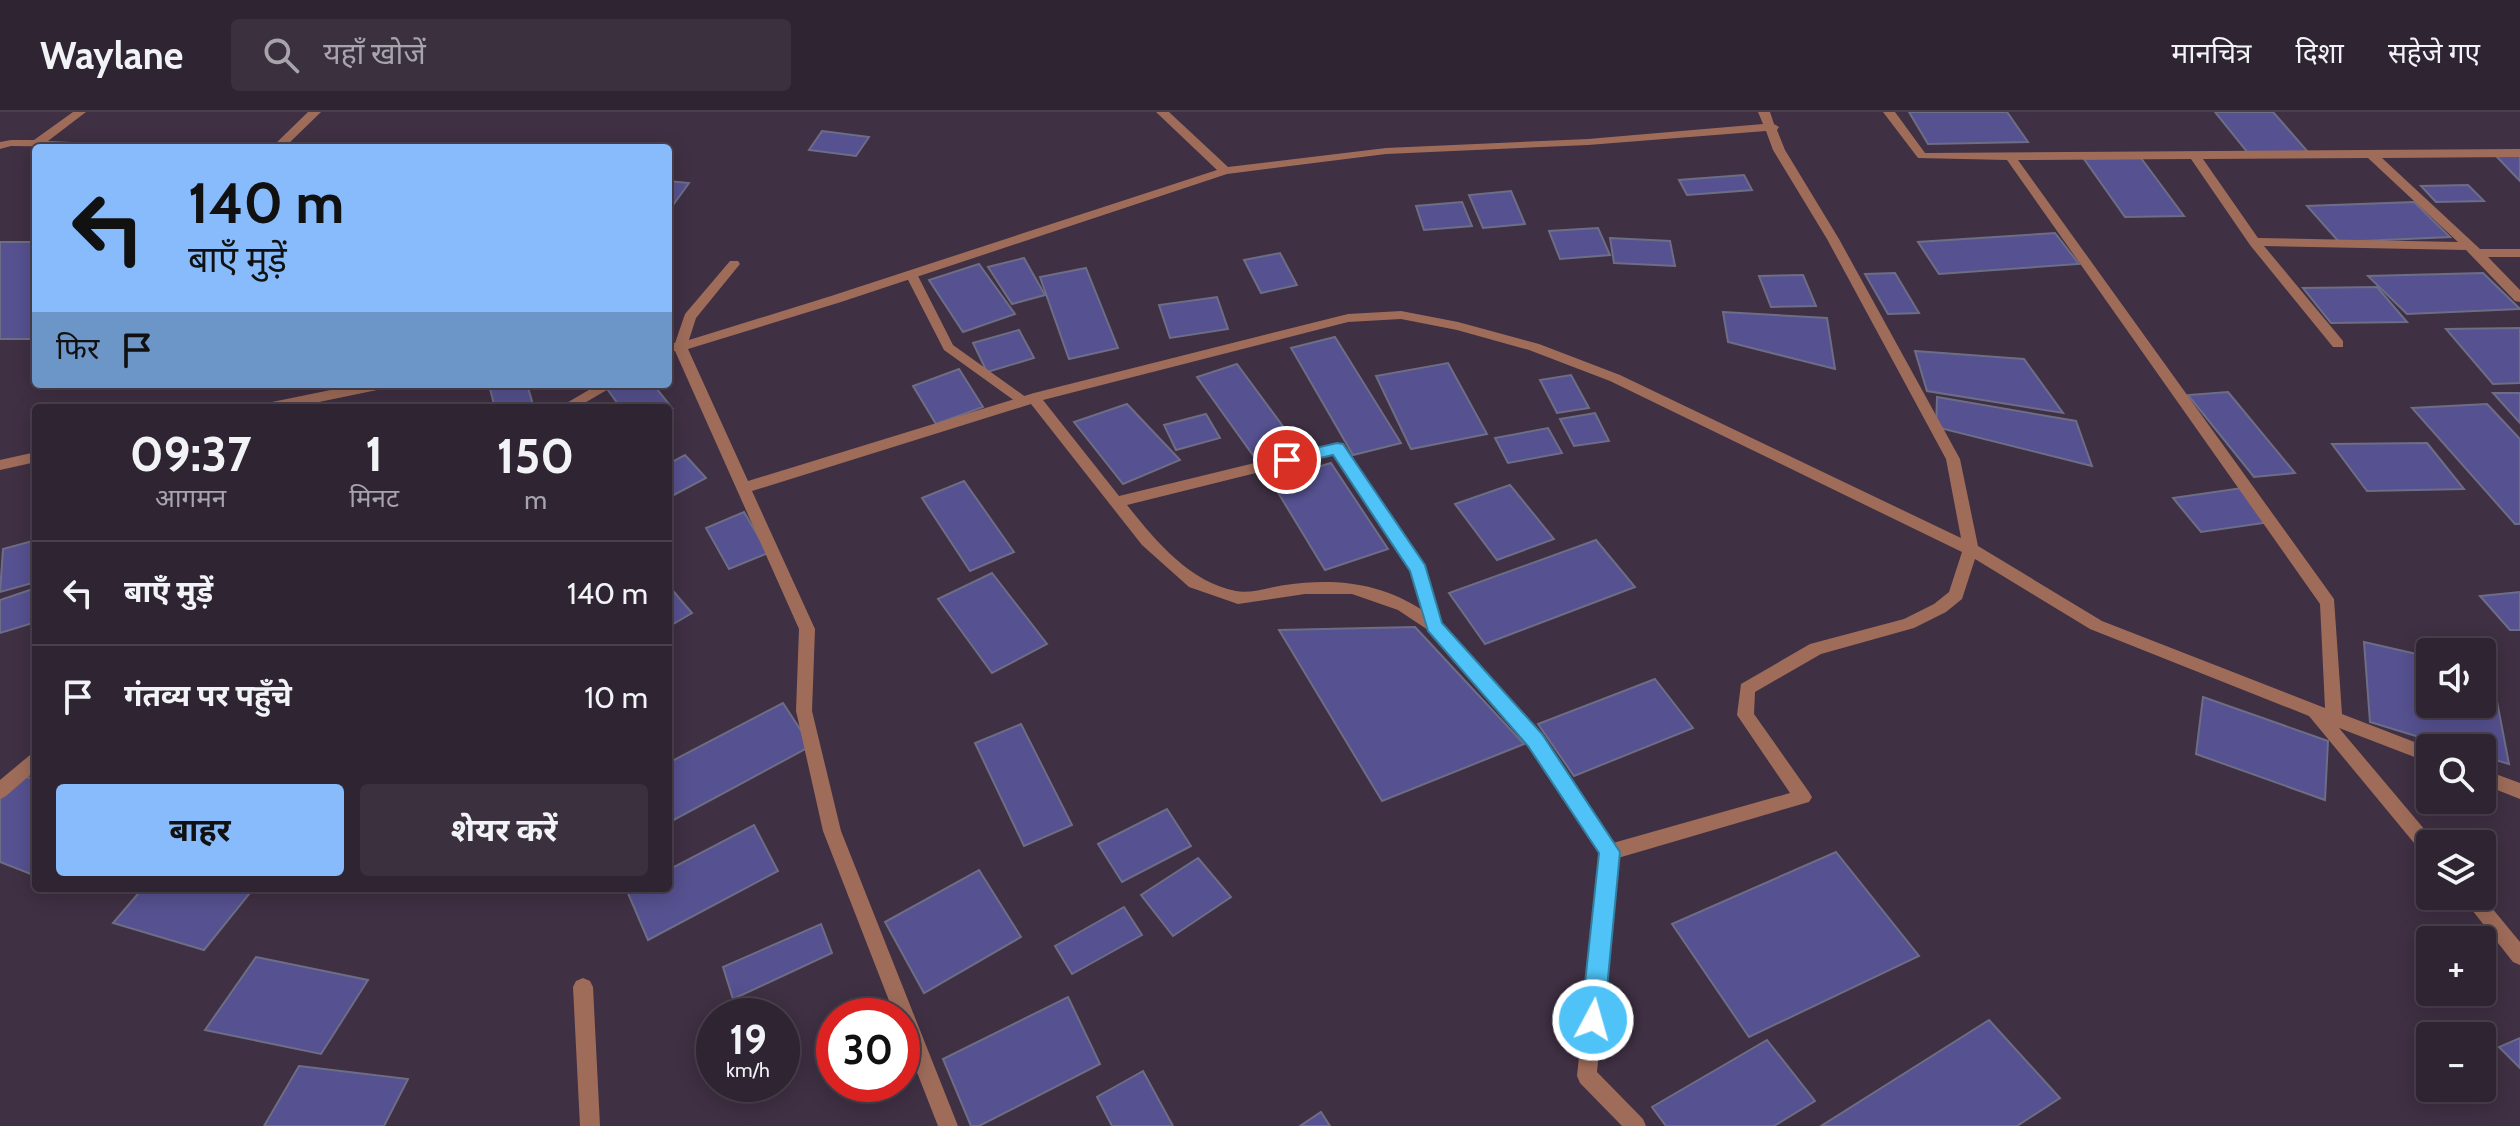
<!DOCTYPE html>
<html lang="hi">
<head>
<meta charset="utf-8">
<style>
  body { margin:0; font-family:Cabin,"Noto Sans Devanagari",sans-serif; background:#3b303e; color:#f1f3f6; height:100vh; display:flex; flex-direction:column; font-size:30px; white-space:nowrap }
  * { box-sizing:border-box; margin:0 }
  p { font-size:26px; color:#a7a4ac }
  .icon { flex:none; width:44px; height:44px; fill:none; stroke:currentColor; stroke-width:2; stroke-linecap:round; stroke-linejoin:round }
  .map { position:relative; flex:1; overflow:hidden }
  .side { position:absolute; left:32px; top:292px; width:640px; height:488px; display:flex; flex-direction:column; background:#2f2432; border-radius:8px; box-shadow:0 4px 20px #0003,0 0 0 2px #4a414d }
  .side>* { flex:none }
  .guide { position:absolute; left:32px; top:32px; width:640px; height:244px; border-radius:8px; box-shadow:0 4px 20px #0003,0 0 0 2px #4a414d; background:#87bbfb; color:#111; overflow:hidden }
  .fabs { position:absolute; left:2416px; top:526px; display:grid; gap:16px }
  .fabs a { display:grid; place-items:center; width:80px; height:80px; border-radius:8px; background:#2f2432; box-shadow:0 4px 20px #0003,0 0 0 2px #4a414d; font-size:40px }
  .speed { position:absolute; left:696px; top:886px; display:flex; gap:16px; font-size:40px; font-weight:700; text-align:center }
  .speed>* { display:grid; place-content:center; width:104px; height:104px; border-radius:50%; background:#2f2432; box-shadow:0 4px 20px #0003,0 0 0 2px #4a414d; line-height:1 }
  .speed small { font-size:20px; font-weight:400 }
  .speed .limit { border:12px solid #d22; background:#fff; color:#111 }
  .pin { position:absolute; display:grid; place-items:center; width:68px; height:68px; color:#fff; margin:-34px; border:4px solid #fff; border-radius:50%; box-shadow:0 2px 8px #0007 }
  .me { position:absolute; width:88px; margin:-44px; rotate:6deg; stroke-linejoin:round; filter:drop-shadow(0 0 6px #0008) }
  .turn { display:flex; align-items:center; gap:28px; height:168px; padding:0 24px; font-size:36px }
  .turn .icon { width:104px; height:104px; stroke-width:2.5 }
  .turn b { display:block; font-size:56px; line-height:68px }
  .then { display:flex; align-items:center; height:76px; padding:0 24px; background:#0003; gap:16px; font-size:30px }
  .eta { display:flex; justify-content:space-evenly; align-items:center; height:136px; text-align:center }
  .eta b { font-size:48px; font-weight:700; line-height:56px }
  .primary-button { display:flex; gap:16px; margin-top:auto; padding:16px 24px }
  .primary-button a { flex:1; height:92px; border-radius:8px; background:#87bbfb; color:#111; font-size:32px; font-weight:700; line-height:92px; text-align:center }
  .primary-button a+a { background:#3b303e; color:#f1f3f6 }
  ul { padding:0; list-style:none }
  li { display:flex; align-items:center; gap:24px; height:104px; padding:0 24px; border-top:2px solid #4a414d }
  li div { flex:1 }
  li b { display:block; font-size:30px }
  li em { font-style:normal }
  header { display:flex; align-items:center; gap:48px; box-sizing:border-box; height:112px; padding:0 40px; background:#2f2432; border-bottom:2px solid #4a414d }
  header strong { font-size:38px }
  nav { display:flex; gap:44px; margin-inline-start:auto; font-size:28px }
  .search { width:560px; height:72px; background:#3b303e; display:flex; align-items:center; gap:20px; box-sizing:border-box; padding:0 28px; border-radius:8px; color:#a7a4ac; font-size:30px }
  .map>svg:first-child { display:block }
</style>
</head>
<body>
<header>
<strong>Waylane</strong>
<div class="search"><svg class="icon" aria-label="search" viewBox="0 0 24 24"><circle cx="10" cy="10" r="6"/><path d="M15 15l6 6"/></svg>यहाँ खोजें</div>
<nav><a>मानचित्र</a><a>दिशा</a><a>सहेजे गए</a></nav>
</header>
<div class="map">
<svg width="2520" height="1014" viewBox="0 0 2520 1014">
  <rect width="100%" height="100%" fill="#3f3043"/>
  <g fill="#565190" stroke="#6d6d86" stroke-width="2">
    <polygon points="1909,0 2007,0 2028,30 1928,32"/>
    <polygon points="2215,0 2273,0 2308,40 2248,41"/>
    <polygon points="822,19 869,25 856,44 809,38"/>
    <polygon points="2496,44 2520,44 2520,69"/>
    <polygon points="2141,46 2184,104 2125,105 2084,47"/>
    <polygon points="1744,63 1752,78 1687,83 1679,68"/>
    <polygon points="668,69 689,71 673,93 668,93"/>
    <polygon points="2468,73 2484,89 2436,90 2421,74"/>
    <polygon points="1511,79 1525,112 1483,116 1469,83"/>
    <polygon points="1462,90 1472,114 1424,118 1416,94"/>
    <polygon points="2414,90 2450,125 2339,130 2307,94"/>
    <polygon points="1598,116 1610,143 1560,147 1549,119"/>
    <polygon points="2055,121 2079,152 1939,162 1918,130"/>
    <polygon points="1610,126 1670,129 1675,154 1614,151"/>
    <rect x="0" y="130" width="36" height="97"/>
    <polygon points="1280,141 1297,173 1261,181 1244,148"/>
    <polygon points="1024,146 1045,183 1012,192 988,155"/>
    <polygon points="979,152 1015,202 963,220 929,168"/>
    <polygon points="1086,156 1118,236 1069,247 1040,165"/>
    <polygon points="1895,161 1919,201 1888,202 1865,162"/>
    <polygon points="2483,161 2520,197 2407,202 2368,164"/>
    <polygon points="1803,163 1816,194 1771,195 1759,164"/>
    <polygon points="2377,175 2407,210 2331,211 2303,176"/>
    <polygon points="1217,185 1228,217 1170,226 1159,193"/>
    <polygon points="1723,200 1827,206 1835,257 1728,230"/>
    <polygon points="2520,216 2520,271 2493,272 2446,217"/>
    <polygon points="1019,218 1034,246 987,260 973,231"/>
    <polygon points="1335,225 1401,331 1353,343 1291,236"/>
    <polygon points="1915,239 2024,247 2063,301 1927,279"/>
    <polygon points="1448,251 1487,322 1411,337 1376,264"/>
    <polygon points="1237,252 1296,332 1255,346 1197,265"/>
    <polygon points="959,257 983,295 936,312 913,274"/>
    <polygon points="1571,263 1589,296 1557,301 1540,268"/>
    <polygon points="527,272 534,296 495,296 489,273"/>
    <polygon points="618,272 653,272 672,296 621,296 607,277"/>
    <polygon points="2228,280 2295,361 2254,365 2188,283"/>
    <polygon points="2493,281 2520,281 2520,311"/>
    <polygon points="1937,285 2076,309 2092,354 1936,315"/>
    <polygon points="1127,292 1180,348 1123,372 1074,310"/>
    <polygon points="2487,292 2520,327 2520,412 2515,412 2412,296"/>
    <polygon points="1595,301 1609,329 1574,334 1560,307"/>
    <polygon points="1206,302 1220,326 1176,338 1164,313"/>
    <polygon points="1548,316 1562,341 1508,351 1495,326"/>
    <polygon points="2427,331 2464,377 2367,379 2332,332"/>
    <polygon points="685,343 706,366 668,386 668,352"/>
    <polygon points="1331,351 1388,437 1325,458 1271,369"/>
    <polygon points="964,369 1014,440 970,459 922,386"/>
    <polygon points="1510,373 1554,427 1497,448 1455,392"/>
    <polygon points="2242,376 2270,410 2201,420 2173,386"/>
    <polygon points="744,400 768,441 729,457 706,416"/>
    <polygon points="36,428 36,470 0,480 3,437"/>
    <polygon points="1596,428 1635,475 1485,532 1449,481"/>
    <polygon points="992,461 1047,532 992,561 938,487"/>
    <polygon points="668,473 692,501 668,515"/>
    <polygon points="36,476 36,510 0,521 0,488"/>
    <polygon points="2520,480 2520,518 2510,518 2480,484"/>
    <polygon points="1415,515 1524,632 1382,689 1279,518"/>
    <polygon points="2364,530 2430,545 2430,592 2482,592 2482,556 2491,558 2509,652 2482,644 2482,636 2455,636 2370,610"/>
    <polygon points="1655,567 1693,616 1574,664 1538,612"/>
    <polygon points="2203,585 2328,629 2325,688 2196,642"/>
    <polygon points="783,591 811,634 668,711 668,651"/>
    <polygon points="1021,612 1072,713 1024,734 975,631"/>
    <polygon points="25,664 36,668 36,764 0,750 0,687"/>
    <polygon points="1167,697 1191,734 1122,770 1098,732"/>
    <polygon points="754,713 778,759 648,828 627,779 633,776 668,776 668,758"/>
    <polygon points="1836,740 1919,844 1749,925 1672,812"/>
    <polygon points="1198,746 1231,785 1173,824 1141,783"/>
    <polygon points="979,758 1021,825 924,881 885,810"/>
    <polygon points="143,776 254,776 204,838 113,811"/>
    <polygon points="1124,795 1142,823 1072,862 1055,834"/>
    <polygon points="821,812 832,841 733,887 723,855"/>
    <polygon points="256,845 368,868 321,942 205,918"/>
    <polygon points="1068,885 1100,952 979,1014 971,1014 943,947"/>
    <polygon points="1989,908 2060,986 2017,1014 1821,1014"/>
    <polygon points="2520,926 2520,956 2499,935"/>
    <polygon points="1767,928 1815,989 1774,1014 1666,1014 1652,995"/>
    <polygon points="299,954 408,967 384,1014 264,1014"/>
    <polygon points="1143,959 1173,1014 1112,1014 1097,985"/>
    <polygon points="1321,1000 1330,1014 1300,1014"/>
  </g>
  <g fill="none" stroke-linecap="round" stroke-linejoin="round">
    <polygon fill="#9f6c5a" fill-rule="evenodd" points="911,159 917,162 953,233 1027,286 1029,289 1027,292 1019,292 944,238 905,162"/>
    <g fill="#9f6c5a" fill-rule="evenodd">
      <polygon points="73,0 86,0 48,29 144,33 150,36 11,34 0,37 0,30 11,28 34,28"/>
      <polygon points="308,0 321,0 284,36 271,36"/>
      <path d="M1156 0H1169L1228 55 1386 36 1588 27 1763 12 1758 0H1770L1774 12 1779 15 1777 18 1785 38 1839 127 1960 347 1978 434 2102 509 2325 596 2320 492 2007 48 1918 46 1883 0H1895L1925 41 2520 37V45L2382 46 2480 137H2520V145H2488L2520 178V190L2515 189 2466 138 2264 134 2343 229V235H2333L2250 133 2191 47 2018 48 2334 487 2342 602 2430 636V651L2339 616 2436 731 2430 732V745L2424 743 2309 604 2090 517 1975 447 1962 487 1946 500 1914 516 1821 542 1755 580 1754 602 1809 680 1812 685 1809 690 1618 746 1597 960 1643 1007 1646 1014H1622L1580 971 1577 964 1600 741 1529 633 1428 518 1398 498 1352 482H1305L1238 492 1189 475 1142 433 1031 292 752 379 815 517 812 599 841 719 958 1014H938L902 922V904H895L823 719 796 599 799 517 675 239H668V231H675L685 202 730 149H738L740 152 696 206 689 228 831 184 1217 58ZM1766 19 1773 38 1827 127 1946 347 1961 426 1620 263 1539 232 1458 210 1401 199 1348 202 1034 281 748 369 688 237 841 190 1227 62 1386 42 1588 33ZM2368 46 2458 130 2258 126 2203 47ZM1401 207 1457 218 1529 238 1610 269 1962 440 1949 480 1934 492 1904 507 1810 532 1741 572 1737 603 1790 681 1613 731 1541 623 1441 511 1424 454 1342 332 1337 331 1119 384 1043 288 1348 210ZM1333 342 1412 459 1422 498C1380 470 1333 466 1285 473 1270 475 1250 482 1236 479 1189 470 1155 428 1127 393Z"/>
      <polygon points="360,272 389,272 382,277 290,296 260,296 267,291"/>
      <polygon points="599,272 617,272 576,296 558,296"/>
      <polygon points="36,340 36,350 0,358 0,348"/>
      <polygon points="36,641 36,658 6,684 0,687 0,668 30,643"/>
      <polygon points="2482,657 2520,671 2520,687 2482,672"/>
      <polygon points="2461,784 2482,784 2520,830 2520,853 2513,850"/>
      <polygon points="583,866 590,869 593,875 600,1014 580,1014 573,875 576,869"/>
    </g>
  </g>
  <polygon fill="#4fc3f7" stroke="#337fa1" stroke-width="2" points="1337,331 1343,332 1425,453 1442,511 1542,622 1620,740 1604,908 1601,916 1593,919 1585,916 1581,908 1599,741 1528,634 1428,519 1410,459 1333,343 1287,354 1279,348 1281,344"/>
</svg>
<div class="fabs">
<a><svg class="icon" aria-label="sound" viewBox="0 0 24 24"><path d="M4 9h4l5-4v14l-5-4H4zM17 9q2 3 0 6"/></svg></a>
<a><svg class="icon" aria-label="search" viewBox="0 0 24 24"><circle cx="10" cy="10" r="6"/><path d="M15 15l6 6"/></svg></a>
<a><svg class="icon" aria-label="layers" viewBox="0 0 24 24"><path d="M12 4l9 5-9 5-9-5zM3 14l9 5 9-5"/></svg></a>
<a>+</a>
<a>−</a>
</div>
<div class="speed"><div>19<small>km/h</small></div><div class="limit">30</div></div>
<div class="pin" style="left:1287px;top:348px;background:#d93025"><svg class="icon" aria-label="arrive" viewBox="0 0 24 24"><path d="M6 21V4h12l-3 4 3 4H6"/></svg></div>
<svg class="me" style="left:1593px;top:908px" viewBox="-20 -20 40 40"><circle r="17" fill="#4fc3f7" stroke="#fff" stroke-width="3"/><path d="M0-11L8 9 0 5-8 9z" fill="#fff"/></svg>
<div class="guide">
<div class="turn"><svg class="icon" aria-label="left" viewBox="0 0 24 24"><path d="M17 20v-9H6M10 6l-5 5 5 5"/></svg><div><b>140 m</b>बाएँ मुड़ें</div></div>
<div class="then">फिर<svg class="icon" aria-label="arrive" viewBox="0 0 24 24"><path d="M6 21V4h12l-3 4 3 4H6"/></svg></div>
</div>
<section class="side">
<div class="eta">
<div><b>09:37</b><p>आगमन</p></div>
<div><b>1</b><p>मिनट</p></div>
<div><b>150</b><p>m</p></div>
</div>
<ul>
<li><svg class="icon" aria-label="left" viewBox="0 0 24 24"><path d="M17 20v-9H6M10 6l-5 5 5 5"/></svg><div><b>बाएँ मुड़ें</b></div><em>140 m</em></li>
<li><svg class="icon" aria-label="arrive" viewBox="0 0 24 24"><path d="M6 21V4h12l-3 4 3 4H6"/></svg><div><b>गंतव्य पर पहुँचे</b></div><em>10 m</em></li>
</ul>
<div class="primary-button"><a>बाहर</a><a>शेयर करें</a></div>
</section>
</div>
</body>
</html>
